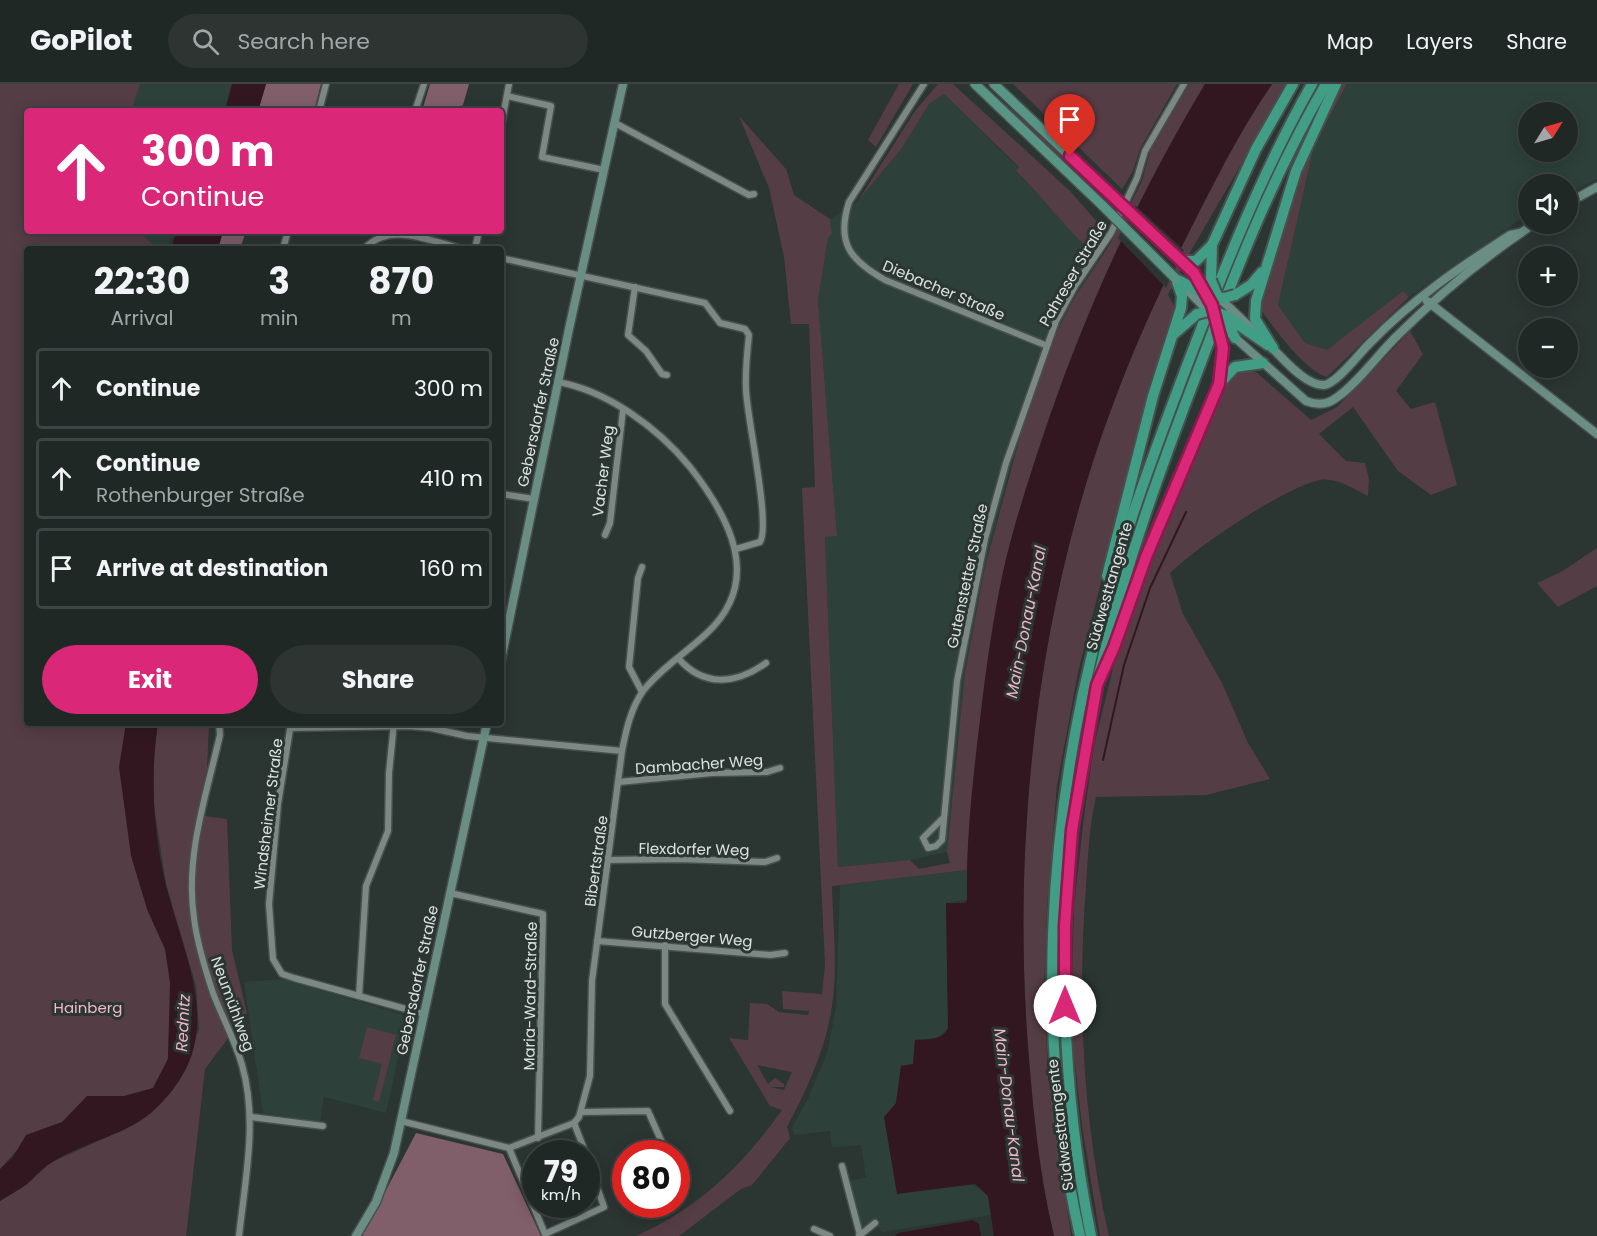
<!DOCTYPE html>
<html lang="en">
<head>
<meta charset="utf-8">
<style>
  body { margin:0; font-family:Poppins,sans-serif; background:#2d3432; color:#f1f3f6; height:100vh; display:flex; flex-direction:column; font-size:22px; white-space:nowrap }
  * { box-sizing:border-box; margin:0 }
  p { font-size:20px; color:#a2a6a7 }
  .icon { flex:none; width:33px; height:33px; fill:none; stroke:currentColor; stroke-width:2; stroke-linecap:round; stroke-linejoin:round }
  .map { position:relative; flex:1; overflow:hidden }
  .panel { position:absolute; left:24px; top:162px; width:480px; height:480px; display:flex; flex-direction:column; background:#202826; border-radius:6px; box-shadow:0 3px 15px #0003,0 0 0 2px #3d4443 }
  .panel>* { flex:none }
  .top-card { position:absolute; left:24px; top:24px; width:480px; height:126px; border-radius:6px; box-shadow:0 3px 15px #0003,0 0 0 2px #3d4443; background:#db2777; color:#fff; overflow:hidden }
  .needle { width:39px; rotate:53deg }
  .tools { position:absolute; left:1518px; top:18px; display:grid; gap:12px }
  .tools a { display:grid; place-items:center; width:60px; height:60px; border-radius:50%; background:#202826; box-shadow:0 3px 15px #0003,0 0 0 2px #3d4443; font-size:30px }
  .speed { position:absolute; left:522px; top:1056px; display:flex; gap:12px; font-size:30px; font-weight:700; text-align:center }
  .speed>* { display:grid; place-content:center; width:78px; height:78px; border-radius:50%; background:#202826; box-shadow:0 3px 15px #0003,0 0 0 2px #3d4443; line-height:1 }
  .speed small { font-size:15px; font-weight:400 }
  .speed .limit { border:9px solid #d22; background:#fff; color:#111 }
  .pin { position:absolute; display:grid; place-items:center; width:51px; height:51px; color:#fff; margin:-62px -26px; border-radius:50% 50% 50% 0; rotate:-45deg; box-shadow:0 0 6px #0007 }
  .pin .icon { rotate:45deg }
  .me { position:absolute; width:66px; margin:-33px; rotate:0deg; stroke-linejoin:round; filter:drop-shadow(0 0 4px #0008) }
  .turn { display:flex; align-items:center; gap:21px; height:126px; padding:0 18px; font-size:27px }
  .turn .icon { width:78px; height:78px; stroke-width:2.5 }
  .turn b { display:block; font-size:42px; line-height:51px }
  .eta { display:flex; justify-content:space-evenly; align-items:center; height:102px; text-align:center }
  .eta b { font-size:36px; font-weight:700; line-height:42px }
  .cta { display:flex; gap:12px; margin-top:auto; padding:12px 18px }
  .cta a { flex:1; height:69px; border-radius:36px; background:#db2777; color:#fff; font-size:24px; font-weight:700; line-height:69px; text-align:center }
  .cta a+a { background:#2d3432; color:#f1f3f6 }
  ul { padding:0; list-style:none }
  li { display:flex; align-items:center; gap:18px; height:81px; margin:0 12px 9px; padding:0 6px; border:3px solid #3d4443; border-radius:6px }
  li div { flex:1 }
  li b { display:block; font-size:22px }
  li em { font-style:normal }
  header { display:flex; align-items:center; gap:36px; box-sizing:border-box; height:84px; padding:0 30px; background:#202826; border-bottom:2px solid #3d4443 }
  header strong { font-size:28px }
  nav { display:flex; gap:33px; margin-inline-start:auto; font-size:21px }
  .search { width:420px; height:54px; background:#2d3432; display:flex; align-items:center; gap:15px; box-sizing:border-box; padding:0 21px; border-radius:33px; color:#a2a6a7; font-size:22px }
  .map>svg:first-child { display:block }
</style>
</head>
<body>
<header>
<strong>GoPilot</strong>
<div class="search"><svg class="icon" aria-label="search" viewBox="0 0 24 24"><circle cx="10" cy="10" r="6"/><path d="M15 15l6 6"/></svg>Search here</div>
<nav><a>Map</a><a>Layers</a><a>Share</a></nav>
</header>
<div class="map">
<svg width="1597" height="1152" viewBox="0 0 1597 1152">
  <rect width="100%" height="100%" fill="#2b3532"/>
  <g fill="#2e403a" fill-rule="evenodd">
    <polygon points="124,0 232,0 225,27 121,27"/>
    <path d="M1347 0H1597V95L1568 110V100H1528V130L1409 213 1403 207 1327 267 1305 259 1278 221 1314 62ZM1528 28H1568V68H1528Z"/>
    <polygon points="944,10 1019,84 1016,88 1043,114 1098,178 1073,216 1052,257 1009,389 984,487 965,589 947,768 910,776 838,783 825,453 837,452 818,216 828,154 832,150 830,135 858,117 902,64 929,20"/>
    <polygon points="132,147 177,147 165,165 156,165"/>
    <polygon points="967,786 967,816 946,819 948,944 944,951 937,954 915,956 913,980 901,982 896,1019 968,1100 981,1103 988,1112 991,1131 882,1148 875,1139 859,1144 848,1097 866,1093 861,1061 832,1063 830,1047 794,1051 792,1043 808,1015 828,966 836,922 840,801"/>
    <polygon points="282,895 401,930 406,938 386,1029 324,1013 320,1038 263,1029 244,898"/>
  </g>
  <g fill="#553d45" fill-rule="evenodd">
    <polygon points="0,0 140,0 131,27 27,27 27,147 138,147 157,165 27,165 27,639 126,639 125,648 147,825 165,865 177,920 169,953 168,975 153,1004 16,1067 0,1085"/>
    <polygon points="899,0 913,0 876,63 868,56"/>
    <path d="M938 0H953L1070 107 1105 147 1091 168C1064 142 1043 113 1016 87L1019 83 944 10 929 20 902 64 858 117 915 27Z"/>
    <polygon points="980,0 983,0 1077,84 1105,114 1061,76"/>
    <polygon points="1013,0 1177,0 1140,65 1133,87 1122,105"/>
    <path d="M1189 0H1205C1114 151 1047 314 1004 485 997 515 995 548 990 579 980 648 970 716 967 786L832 802C833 841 838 883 832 922 826 965 807 1005 787 1043L790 1054 752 1101 741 1105 679 1152H636C700 1123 742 1082 782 1026L770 1022 729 954 748 956 750 919 767 920 779 928 808 931 809 927 783 925 782 907 822 910 825 880 802 404 815 403 809 240H791L784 173 769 104 739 32 786 85 794 111 830 135 832 150 828 154 818 216 837 452 825 453 838 783 910 776 919 785 950 779 947 768 965 589 984 487 1022 345 1052 257 1073 216 1110 160 1142 97 1151 64ZM757 981 792 988 784 1006 770 1003H784V1000L775 994 768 1000Z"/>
    <path d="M1272 0H1288L1189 170 1168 211 1176 225 1141 342 1078 588 1057 701 1047 823 1044 912 1048 992 1071 1152H1054C1038 1086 1032 1016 1027 949 1013 736 1040 507 1118 307 1137 257 1160 207 1184 158 1211 105 1238 49 1272 0Z"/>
    <path d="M1340 0H1347L1314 62 1278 221 1305 259 1327 266 1403 207 1409 213 1327 293C1305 287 1272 242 1259 223L1306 67Z"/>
    <path d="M1410 247 1423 270 1396 307 1411 325 1435 318 1457 401 1431 411 1398 387 1353 323 1319 350 1346 377 1365 379 1369 395 1368 412C1354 405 1336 393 1320 396 1283 404 1198 462 1170 489L1183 530 1222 599 1248 659 1270 695 1206 711 1096 713C1089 743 1088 773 1086 803 1077 919 1083 1039 1109 1152H1100L1082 1042 1071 943 1074 821 1085 725 1094 662 1124 539 1146 480 1228 295 1245 286 1256 288 1311 336 1337 323Z"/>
    <polygon points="1597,464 1597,502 1558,523 1537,499 1561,488"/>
    <polygon points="158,639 209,639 205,732 227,735 232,866 247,929 205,985 186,1152 0,1152 0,1117 26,1101 50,1079 120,1047 151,1029 199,946 196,902 166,800 154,722 153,677"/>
    <polygon points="367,943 396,951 379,1018 373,1016 382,980 359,974"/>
  </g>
  <g fill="#805e6a">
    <polygon points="266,0 321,0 314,27 258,27"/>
    <polygon points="430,0 469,0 463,21 449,27 422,27"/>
    <polygon points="223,147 246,147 240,165 218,165"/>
    <polygon points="416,1049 503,1070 541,1152 362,1152"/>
  </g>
  <g fill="#321721">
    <polygon points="232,0 266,0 258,27 225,27"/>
    <path d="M1205 0H1272C1238 49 1211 105 1184 158 1160 207 1137 257 1118 307 1040 507 1013 736 1027 949 1032 1016 1038 1086 1054 1152H994L988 1112 975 1100 897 1110 884 1033 896 1019 901 982 913 980 915 956C928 955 941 957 948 944L946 819H964L967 816C966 758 972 702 979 644 985 592 992 539 1003 488 1013 443 1028 397 1043 353 1084 229 1138 112 1205 0Z"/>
    <polygon points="177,147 223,147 218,165 171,165"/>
    <path d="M126 639H158C150 693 153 748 166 801 187 885 231 957 152 1028 123 1053 82 1058 51 1079 42 1084 35 1093 27 1100 19 1106 9 1111 0 1117V1085L13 1073 26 1051 62 1038 87 1012H124L153 1004 168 975 170 899 165 865 147 825 131 772 119 683Z"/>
    <polygon points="973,1136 979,1140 981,1152 895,1152 898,1149"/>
  </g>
  <polygon fill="#2b3532" points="1135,121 1184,166 1166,204 1118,154"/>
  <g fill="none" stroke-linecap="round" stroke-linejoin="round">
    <polyline stroke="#321721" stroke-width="2" points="1103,676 1124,581 1150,504 1186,428"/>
    <g stroke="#47504d" stroke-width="9">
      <g id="street">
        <path d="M924 0 849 118C836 159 850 176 885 196L1045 261"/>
        <polyline points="507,12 551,22 542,73 604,86"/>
        <polyline points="319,27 326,0"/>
        <polyline points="415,27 424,0"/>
        <polyline points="615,39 749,111 754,110"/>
        <polyline points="501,43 509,0"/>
        <polyline points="283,165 288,147"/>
        <path d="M364 165C390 137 431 157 462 165"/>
        <polyline points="475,165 479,147"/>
        <path d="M501 174 705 219 720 239 745 245 749 251C747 269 745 288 746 306 747 334 771 441 760 458L736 465"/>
        <polyline points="635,203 628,251 646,267 662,290 667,291"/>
        <path d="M558 298C608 307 658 344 690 383 729 433 764 496 707 549 686 569 661 584 643 607 631 624 626 646 622 667"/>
        <polyline points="501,410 534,415"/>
        <polyline points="605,451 610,439 623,326"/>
        <polyline points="642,483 638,494 629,583 642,608"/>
        <path d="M678 574C703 603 735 601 766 579"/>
        <path d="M219 639 220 651C206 712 185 772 194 834 197 859 205 885 213 909 222 933 235 956 242 981 258 1036 245 1096 239 1152"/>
        <polyline points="291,639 278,720 269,820 273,875 282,890 294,894 424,930"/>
        <polyline points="291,644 408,642 431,644 467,652 622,667 592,897 590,992 579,1033 574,1039 509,1064 401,1037"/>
        <polyline points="619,698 712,689 767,688 780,684"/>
        <polyline points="942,735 923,754 928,764 936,762 942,756 957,597 985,455 1006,379 1056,237 1075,202 1111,149 1137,94 1145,67 1184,0"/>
        <polyline points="609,776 680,775 765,778 777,774"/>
        <polyline points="450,809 543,830 538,1054"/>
        <polyline points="597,857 770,871 785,869"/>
        <polyline points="665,861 665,920 730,1027"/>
        <polyline points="359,912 366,802 388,747 389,689 394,639"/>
        <polyline points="582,1028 648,1027 667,1070"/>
        <polyline points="251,1033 323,1042"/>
        <polyline points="574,1039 586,1070"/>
        <polyline points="509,1064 545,1150 604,1123 586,1071"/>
        <polyline points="842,1082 860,1151"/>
        <polyline points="676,1087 678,1090"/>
        <polyline points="814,1145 830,1152"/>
        <polyline points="859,1152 875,1139"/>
      </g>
    </g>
    <g stroke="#47504d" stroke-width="11">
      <g id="secondary">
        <polyline points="1568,119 1597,103"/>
        <polyline points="1181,200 1201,220"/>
        <polyline points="1427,217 1597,350"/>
        <polyline points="1230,224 1255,248"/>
        <path d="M1232 251 1306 317C1316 321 1327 321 1336 314 1357 300 1379 269 1398 251 1439 210 1486 172 1534 140"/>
        <path d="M1269 261C1282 273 1305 302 1324 301 1337 300 1361 267 1371 258 1413 215 1460 183 1510 151L1520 149"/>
        <polyline points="501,576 569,245 623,0"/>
        <polyline points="356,1152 376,1118 394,1069 487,639"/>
      </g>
    </g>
    <g stroke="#47504d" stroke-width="12">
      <g id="primary">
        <polyline points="975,0 1102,121"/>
        <polyline points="994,0 1108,108"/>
      </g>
    </g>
    <g stroke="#47504d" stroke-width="14">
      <g id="highway">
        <polyline points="1181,177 1196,177 1212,161 1256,65 1293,0"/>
        <polyline points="1194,189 1208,212"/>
        <polyline points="1176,195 1208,212"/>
        <polyline points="1211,196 1212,161"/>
        <polyline points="1235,211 1251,201 1262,188"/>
        <polyline points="1224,231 1268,261"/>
        <polyline points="1224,231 1235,254"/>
        <polyline points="1218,237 1223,264 1219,297"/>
        <polyline points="1175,249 1197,230"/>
        <polyline points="1273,264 1255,235 1256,217 1296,87 1336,0"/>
        <polyline points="1107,492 1153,312 1181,224 1182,212 1176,195"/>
        <polyline points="1107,577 1145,473 1219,300 1235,283 1263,279"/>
        <path d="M1080 1152C1035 954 1047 739 1099 543 1121 458 1152 374 1183 292 1221 192 1260 92 1312 0"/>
        <path d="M1091 1152C1052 959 1056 758 1105 566 1128 475 1160 386 1194 297 1232 196 1271 94 1326 0"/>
      </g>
    </g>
    <use href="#street" stroke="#7c8884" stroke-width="6"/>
    <use href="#secondary" stroke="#6a8e84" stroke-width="8"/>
    <use href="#primary" stroke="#599585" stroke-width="9"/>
    <use href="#highway" stroke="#419d85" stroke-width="10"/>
    <g stroke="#47504d" stroke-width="11" stroke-linecap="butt">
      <g id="secondary-bridge">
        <polyline points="1218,213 1230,224"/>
        <polyline points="1201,220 1218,237"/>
      </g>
    </g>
    <g stroke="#47504d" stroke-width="12" stroke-linecap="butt">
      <g id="primary-bridge">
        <polyline points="1108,108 1181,177"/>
        <polyline points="1102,121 1176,195"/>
      </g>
    </g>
    <g stroke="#47504d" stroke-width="14" stroke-linecap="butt">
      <g id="highway-bridge">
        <polyline points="1211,196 1219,216"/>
        <polyline points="1197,230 1208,227"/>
        <polyline points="1224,231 1215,228 1208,212 1224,214 1235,211"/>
      </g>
    </g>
    <use href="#secondary-bridge" stroke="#6a8e84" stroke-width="8"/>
    <use href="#primary-bridge" stroke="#599585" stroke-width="9"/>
    <use href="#highway-bridge" stroke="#419d85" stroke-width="10"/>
  </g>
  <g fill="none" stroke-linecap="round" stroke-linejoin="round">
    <g stroke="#8e194d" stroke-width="15">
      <polyline id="route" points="1065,922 1065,842 1072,746 1097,601 1114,563 1146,473 1219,300 1223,264 1212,221 1194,189 1070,72"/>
    </g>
    <use href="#route" stroke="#db2777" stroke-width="10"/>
  </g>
  <g text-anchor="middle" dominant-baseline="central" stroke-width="6" stroke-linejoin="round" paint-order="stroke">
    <g font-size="15" fill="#dce2e0" stroke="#2b3532">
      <text transform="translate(1073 189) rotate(-60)">Pahreser Straße</text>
      <text transform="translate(944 206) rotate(23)">Diebacher Straße</text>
      <text transform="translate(538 328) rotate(-78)">Gebersdorfer Straße</text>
      <text transform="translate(603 387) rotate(-83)">Vacher Weg</text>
      <text transform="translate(967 492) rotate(-78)">Gutenstetter Straße</text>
      <text transform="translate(1109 502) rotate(-74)">Südwesttangente</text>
      <text transform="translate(699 680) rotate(-4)">Dambacher Weg</text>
      <text transform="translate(268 730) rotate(-83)">Windsheimer Straße</text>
      <text transform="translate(694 765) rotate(1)">Flexdorfer Weg</text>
      <text transform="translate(596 777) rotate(-82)">Bibertstraße</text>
      <text transform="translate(692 852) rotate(5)">Gutzberger Weg</text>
      <text transform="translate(417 896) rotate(-78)">Gebersdorfer Straße</text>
      <text transform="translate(530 912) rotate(-89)">Maria-Ward-Straße</text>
      <text transform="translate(233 920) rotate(70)">Neumühlweg</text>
      <text transform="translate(1060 1041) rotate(-97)">Südwesttangente</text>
    </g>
    <g font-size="15" fill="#f6b8cd" stroke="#2b3532">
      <text x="88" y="923">Hainberg</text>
    </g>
    <g font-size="16" font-style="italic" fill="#f2b4c9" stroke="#2b3532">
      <text transform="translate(1026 538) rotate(-79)">Main-Donau-Kanal</text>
      <text transform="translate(183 939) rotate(-87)">Rednitz</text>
      <text transform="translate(1009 1021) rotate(83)">Main-Donau-Kanal</text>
    </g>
  </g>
</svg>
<div class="tools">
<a><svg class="needle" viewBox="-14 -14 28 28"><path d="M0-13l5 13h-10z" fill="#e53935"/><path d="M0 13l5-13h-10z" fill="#a2a6a7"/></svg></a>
<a><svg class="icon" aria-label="sound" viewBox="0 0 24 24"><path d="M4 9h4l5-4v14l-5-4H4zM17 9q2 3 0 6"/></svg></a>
<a>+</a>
<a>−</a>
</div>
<div class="speed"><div>79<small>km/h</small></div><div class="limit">80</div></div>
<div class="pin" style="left:1070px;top:72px;background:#d93025"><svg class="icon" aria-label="arrive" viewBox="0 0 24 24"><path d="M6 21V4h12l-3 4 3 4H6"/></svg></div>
<svg class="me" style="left:1065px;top:922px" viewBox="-20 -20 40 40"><circle r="19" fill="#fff"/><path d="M0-13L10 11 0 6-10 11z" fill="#db2777"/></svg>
<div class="top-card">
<div class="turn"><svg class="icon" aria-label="ahead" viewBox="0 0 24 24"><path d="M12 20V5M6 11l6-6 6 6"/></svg><div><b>300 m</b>Continue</div></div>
</div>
<section class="panel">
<div class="eta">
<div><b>22:30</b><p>Arrival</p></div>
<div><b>3</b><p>min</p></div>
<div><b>870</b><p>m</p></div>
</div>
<ul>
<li><svg class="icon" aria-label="ahead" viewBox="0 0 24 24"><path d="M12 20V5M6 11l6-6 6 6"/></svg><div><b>Continue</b></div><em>300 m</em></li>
<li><svg class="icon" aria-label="ahead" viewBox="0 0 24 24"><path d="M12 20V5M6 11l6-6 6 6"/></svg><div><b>Continue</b><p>Rothenburger Straße</p></div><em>410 m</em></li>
<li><svg class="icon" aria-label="arrive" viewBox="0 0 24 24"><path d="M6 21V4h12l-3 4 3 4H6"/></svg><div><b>Arrive at destination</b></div><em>160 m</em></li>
</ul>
<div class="cta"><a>Exit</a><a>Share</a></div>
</section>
</div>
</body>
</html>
